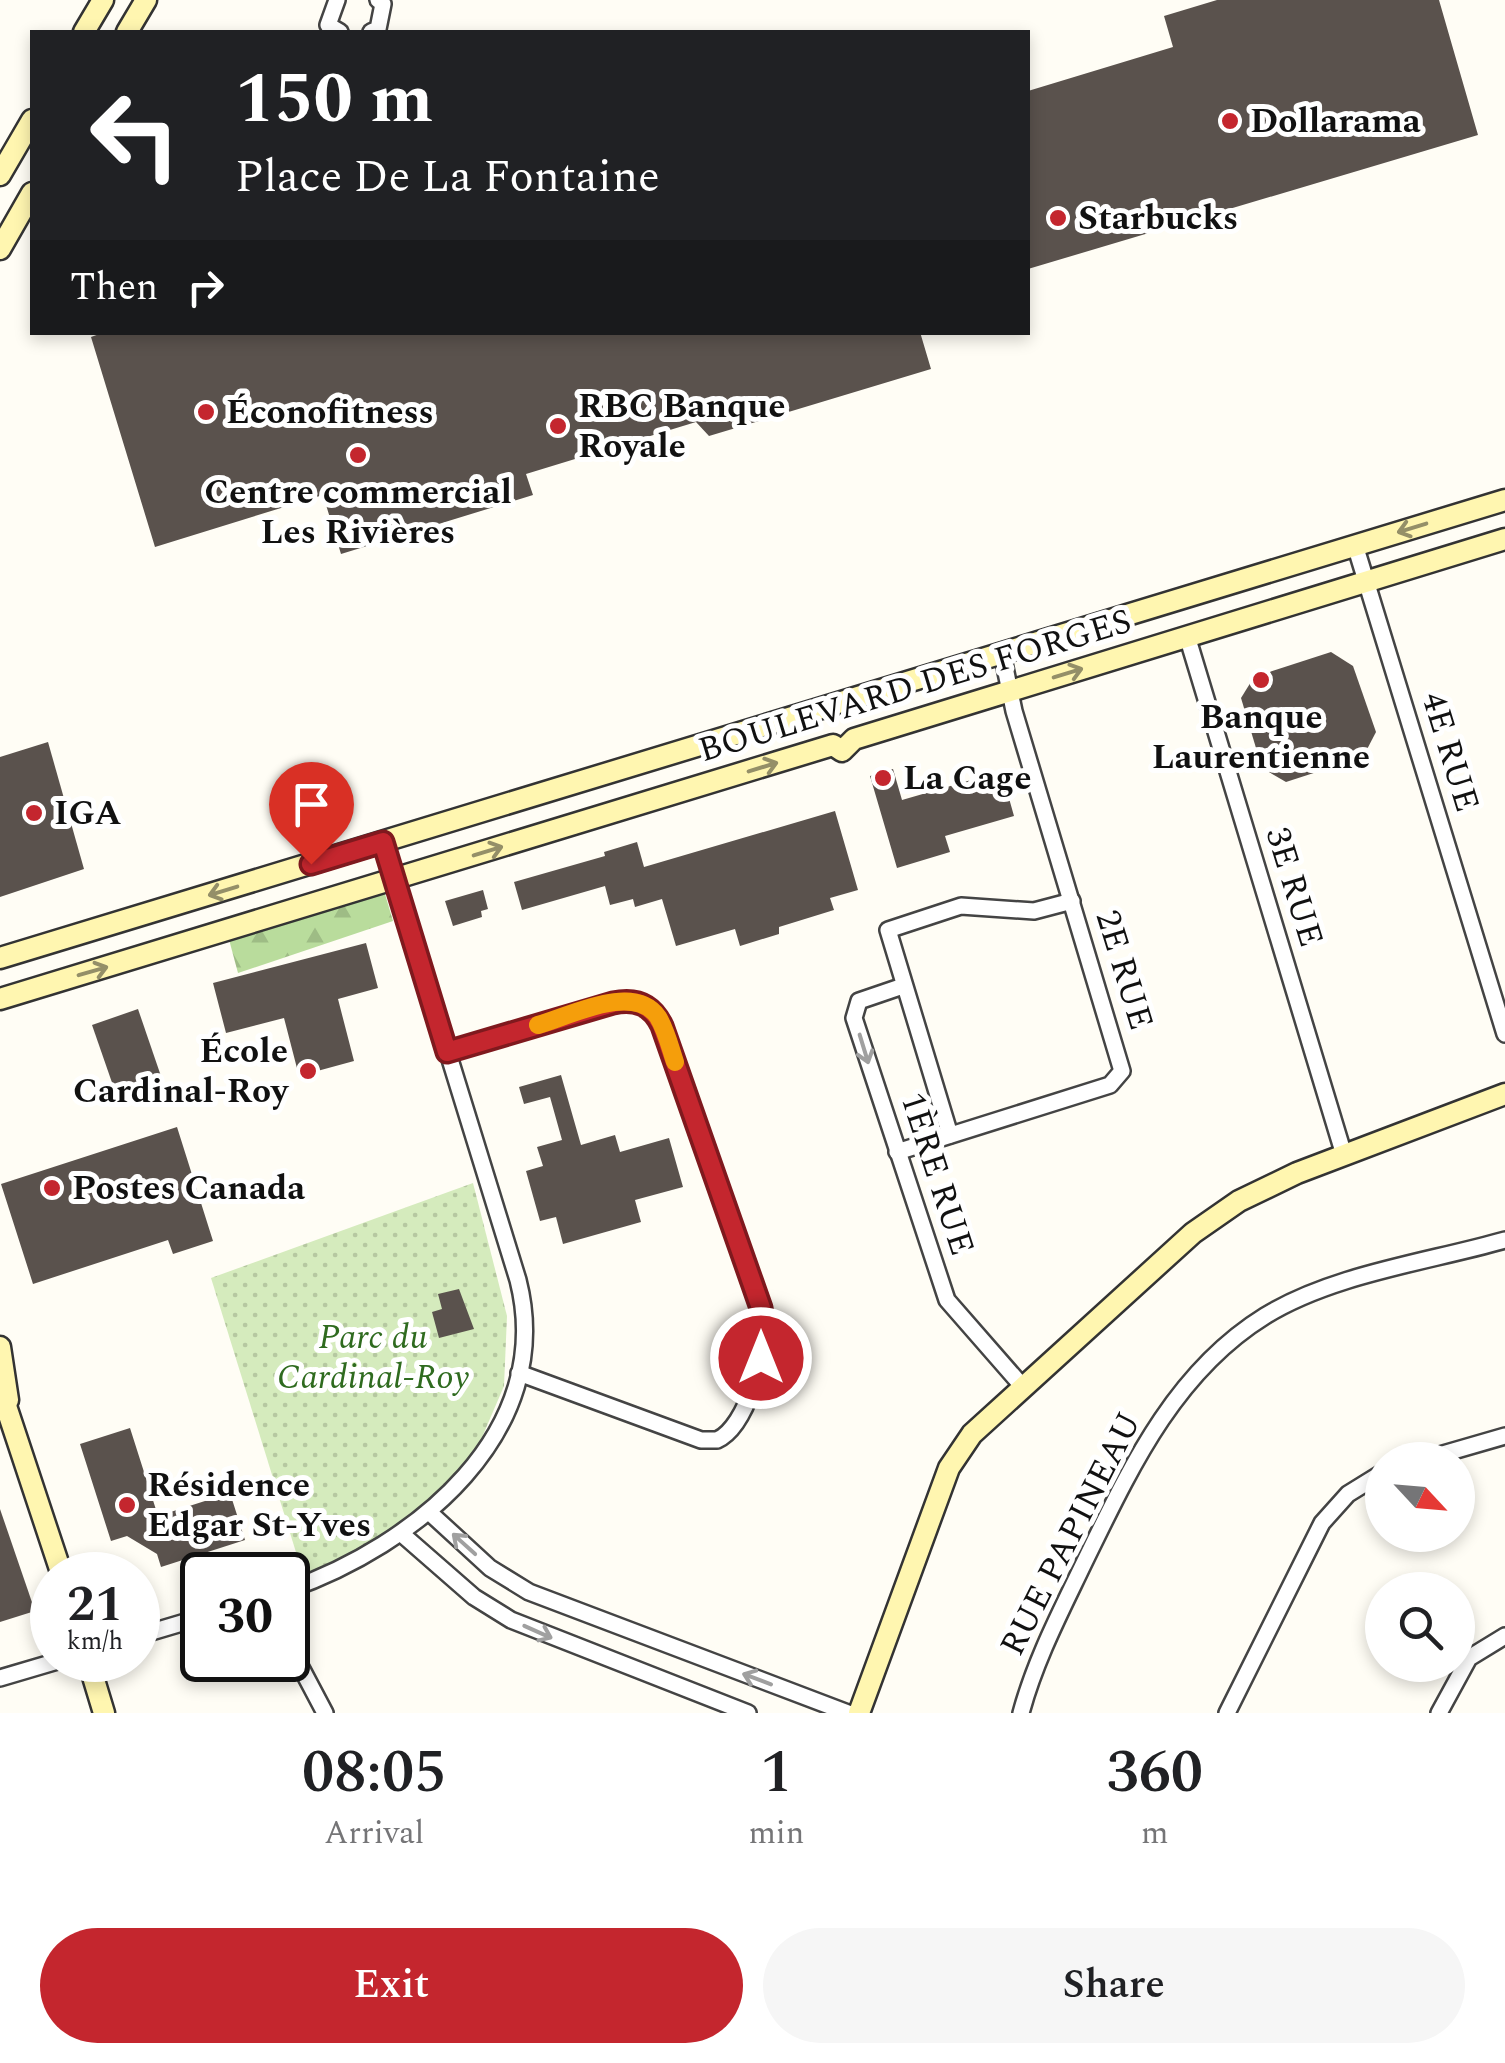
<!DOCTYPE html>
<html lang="en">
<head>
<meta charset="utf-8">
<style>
  body { margin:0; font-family:Spectral,serif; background:#f6f6f6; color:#202124; height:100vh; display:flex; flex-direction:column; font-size:38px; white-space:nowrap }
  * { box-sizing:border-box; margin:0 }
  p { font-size:32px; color:#757577 }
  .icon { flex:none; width:55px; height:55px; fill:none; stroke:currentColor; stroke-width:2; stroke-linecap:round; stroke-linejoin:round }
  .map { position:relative; height:1713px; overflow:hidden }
  .sheet { display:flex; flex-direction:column; background:#fff; flex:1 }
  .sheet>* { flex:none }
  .guide { position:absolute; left:30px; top:30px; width:1000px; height:305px; border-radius:0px; box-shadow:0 5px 15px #0003; background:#202124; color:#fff; overflow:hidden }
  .needle { width:65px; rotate:116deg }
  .tools { position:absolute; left:1365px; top:1442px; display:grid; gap:20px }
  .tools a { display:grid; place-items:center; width:110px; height:110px; border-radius:50%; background:#fff; box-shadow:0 5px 15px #0003; font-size:50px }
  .speed { position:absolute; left:30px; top:1552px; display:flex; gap:20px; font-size:50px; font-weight:700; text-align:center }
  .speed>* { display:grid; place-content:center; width:130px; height:130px; border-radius:50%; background:#fff; box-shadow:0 5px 15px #0003; line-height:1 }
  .speed small { font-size:25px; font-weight:400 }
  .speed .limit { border:5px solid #111; border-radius:15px; background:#fff; color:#111 }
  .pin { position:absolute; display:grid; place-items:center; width:85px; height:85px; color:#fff; margin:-102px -42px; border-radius:50% 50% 50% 0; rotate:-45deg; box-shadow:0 0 10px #0007 }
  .pin .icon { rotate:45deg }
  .me { position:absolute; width:110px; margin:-55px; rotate:0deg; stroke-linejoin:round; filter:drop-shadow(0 0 8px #0008) }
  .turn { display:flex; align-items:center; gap:35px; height:210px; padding:0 40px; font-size:45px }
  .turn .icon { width:130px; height:130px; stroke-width:2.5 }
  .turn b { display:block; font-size:70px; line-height:85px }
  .then { display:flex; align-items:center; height:95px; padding:0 40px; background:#0003; gap:20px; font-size:38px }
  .eta { display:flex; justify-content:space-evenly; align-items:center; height:170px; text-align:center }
  .eta b { font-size:60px; font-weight:600; line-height:70px }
  .cta { display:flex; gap:20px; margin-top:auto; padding:20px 40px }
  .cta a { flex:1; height:115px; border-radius:60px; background:#c4262e; color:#fff; font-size:40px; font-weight:600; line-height:115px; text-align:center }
  .cta a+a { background:#f6f6f6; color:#202124 }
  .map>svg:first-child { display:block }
</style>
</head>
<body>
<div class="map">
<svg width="1505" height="1713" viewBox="0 0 1505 1713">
  <defs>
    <pattern id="green-dots" width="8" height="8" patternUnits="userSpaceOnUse" patternTransform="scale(2.5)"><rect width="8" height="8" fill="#d5ebbd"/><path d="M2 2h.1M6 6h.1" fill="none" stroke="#b6c8a1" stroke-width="1.8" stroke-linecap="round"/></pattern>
    <pattern id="forest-firs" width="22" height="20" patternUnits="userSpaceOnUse" patternTransform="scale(2.5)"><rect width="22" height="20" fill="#b9dc9c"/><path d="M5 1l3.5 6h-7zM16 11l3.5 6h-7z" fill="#9ebc85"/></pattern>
  </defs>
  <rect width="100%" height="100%" fill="#fffdf5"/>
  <polygon fill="url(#green-dots)" points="473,1183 507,1316 504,1386 480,1442 420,1523 304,1578 211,1278"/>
  <polygon fill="url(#forest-firs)" points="382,884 393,921 238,973 227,932"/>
  <g fill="#5a524d">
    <polygon points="1217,0 1439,0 1478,135 1028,269 1028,91 1173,47 1164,16"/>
    <polygon points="105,332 920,332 931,369 709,436 696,422 526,474 533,495 341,554 323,495 155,547 91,337"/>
    <polygon points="1331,652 1353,666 1376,732 1363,757 1286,782 1262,768 1241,698 1254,677"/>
    <polygon points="48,742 84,869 0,897 0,757"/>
    <polygon points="893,769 902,800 992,774 993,779 1003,777 1014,816 945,836 950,852 897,868 870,776"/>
    <polygon points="835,811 858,890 830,898 834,910 779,927 779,934 740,946 735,929 676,946 662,899 635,907 633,899 610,905 605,886 522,910 514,882 605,856 604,852 637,842 644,867"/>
    <polygon points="483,890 488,909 481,911 482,917 453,926 445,901"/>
    <polygon points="366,943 378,988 338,999 354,1061 299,1076 284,1018 226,1033 213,983"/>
    <polygon points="138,1009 163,1082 117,1097 92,1025"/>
    <polygon points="561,1075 581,1145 615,1135 620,1152 669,1138 683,1187 635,1200 641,1222 563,1244 556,1217 540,1221 526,1171 543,1166 537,1147 562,1140 550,1097 524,1104 519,1087"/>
    <polygon points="177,1127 213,1241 173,1254 168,1240 33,1284 1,1184"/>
    <polygon points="459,1289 474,1329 439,1338 432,1312 442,1309 438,1294"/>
    <polygon points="130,1428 158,1516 230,1493 245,1540 161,1567 157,1554 127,1536 111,1541 80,1444"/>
    <polygon points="0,1509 35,1611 0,1622"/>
  </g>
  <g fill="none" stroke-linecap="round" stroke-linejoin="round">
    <g stroke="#444" stroke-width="20">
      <g id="street">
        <polyline points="337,0 328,25 340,32"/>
        <polyline points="371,32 378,29 383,4 378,0"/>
        <polyline points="1355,545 1505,1034"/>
        <polyline points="1187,636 1344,1155"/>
        <polyline points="903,986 859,1001 854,1018 947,1300 1023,1387"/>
        <path d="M447 1052 622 1001C641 1000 654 1009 662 1026L764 1319C768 1350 747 1427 717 1440H701L519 1373"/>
        <polyline points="950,1135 888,930 961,906 1034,911 1072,901"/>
        <polyline points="897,1152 1110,1085 1122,1071 1014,711 1002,653"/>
        <polyline points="1422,1460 1505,1436"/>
        <polyline points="429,1512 490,1568 529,1592 848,1713"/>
        <polyline points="403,1535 474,1597 511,1620 748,1713"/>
        <path d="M288 1590C414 1546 557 1433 518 1280L383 842"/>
        <polyline points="138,1636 202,1617"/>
        <polyline points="288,1643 325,1713"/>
        <polyline points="0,1678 61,1660"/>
        <path d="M1021 1713C1035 1661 1060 1613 1083 1565 1129 1471 1173 1373 1265 1316 1333 1274 1428 1262 1505 1240"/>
        <polyline points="1227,1713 1322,1523 1348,1494 1382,1473"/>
        <polyline points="1439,1713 1469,1658 1505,1636"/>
      </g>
    </g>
    <g stroke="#333" stroke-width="25">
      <g id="secondary">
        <polyline points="84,32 103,0"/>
        <polyline points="127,32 146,0"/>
        <polyline points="0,175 32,120"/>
        <polyline points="0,249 32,193"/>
        <polyline points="0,958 1505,500"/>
        <polyline points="0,999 833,745 842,751 854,739 1505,539"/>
        <polyline points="0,1347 8,1400"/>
        <polyline points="0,1388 62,1575"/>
        <polyline points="88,1660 104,1713"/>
        <polyline points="859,1713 949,1468 972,1434 1193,1233 1239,1201 1297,1173 1505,1094"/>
      </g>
    </g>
    <use href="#street" stroke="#fff" stroke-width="15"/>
    <use href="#secondary" stroke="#fff6b0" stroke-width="20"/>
  </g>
  <defs><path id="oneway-shaft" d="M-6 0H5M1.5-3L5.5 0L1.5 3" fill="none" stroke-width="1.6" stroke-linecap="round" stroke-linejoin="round" transform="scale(2.5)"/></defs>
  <g stroke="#948f68">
    <use href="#oneway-shaft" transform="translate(1412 528) rotate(163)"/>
    <use href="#oneway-shaft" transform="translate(1068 673) rotate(-17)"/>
    <use href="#oneway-shaft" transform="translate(763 767) rotate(-17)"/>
    <use href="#oneway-shaft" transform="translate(488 851) rotate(-17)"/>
    <use href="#oneway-shaft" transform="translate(223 891) rotate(163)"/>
    <use href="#oneway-shaft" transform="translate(93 971) rotate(-16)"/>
  </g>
  <g stroke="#a0a0a0">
    <use href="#oneway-shaft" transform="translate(864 1049) rotate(73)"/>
    <use href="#oneway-shaft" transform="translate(464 1544) rotate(-138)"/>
    <use href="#oneway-shaft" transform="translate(538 1632) rotate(24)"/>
    <use href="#oneway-shaft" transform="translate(757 1679) rotate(-159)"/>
  </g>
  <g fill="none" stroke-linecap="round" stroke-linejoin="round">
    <g stroke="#7f191e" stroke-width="25">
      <path id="route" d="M311 864 383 842 447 1052 613 1003C636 998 652 1005 662 1026L761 1308 765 1330 761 1358"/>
    </g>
    <use href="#route" stroke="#c4262e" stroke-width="18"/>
    <path stroke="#f59e0b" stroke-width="18" d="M538 1025C570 1016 634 982 658 1017 666 1030 670 1047 675 1062"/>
  </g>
  <g fill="#c4262e" stroke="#fff" stroke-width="4">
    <circle cx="1230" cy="121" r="10"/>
    <circle cx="1058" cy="218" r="10"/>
    <circle cx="206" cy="412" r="10"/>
    <circle cx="558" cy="426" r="10"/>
    <circle cx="358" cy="455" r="10"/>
    <circle cx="1261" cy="680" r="10"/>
    <circle cx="883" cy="778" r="10"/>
    <circle cx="34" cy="813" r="10"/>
    <circle cx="308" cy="1071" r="10"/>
    <circle cx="52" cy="1188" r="10"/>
    <circle cx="127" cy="1505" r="10"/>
  </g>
  <g text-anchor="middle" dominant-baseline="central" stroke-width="10" stroke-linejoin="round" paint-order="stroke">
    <g font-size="35" font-weight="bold" fill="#111" stroke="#fff" text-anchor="start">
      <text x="1250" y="121">Dollarama</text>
      <text x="1078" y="218">Starbucks</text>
      <text x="578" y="406">RBC Banque<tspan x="578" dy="40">Royale</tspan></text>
      <text x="226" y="412">Éconofitness</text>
      <text x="358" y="492" text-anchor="middle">Centre commercial<tspan x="358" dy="40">Les Rivières</tspan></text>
      <text x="1261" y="717" text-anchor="middle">Banque<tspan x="1261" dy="40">Laurentienne</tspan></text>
      <text x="903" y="778">La Cage</text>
      <text x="54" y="813">IGA</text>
      <text x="288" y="1051" text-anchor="end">École<tspan x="288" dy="40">Cardinal-Roy</tspan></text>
      <text x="72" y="1188">Postes Canada</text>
      <text x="147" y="1485">Résidence<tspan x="147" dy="40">Edgar St-Yves</tspan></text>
    </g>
    <g font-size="35" fill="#111" stroke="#fff">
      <text transform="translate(915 686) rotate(-17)">BOULEVARD DES FORGES</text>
      <text transform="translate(1450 752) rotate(73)">4E RUE</text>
      <text transform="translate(1294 887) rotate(73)">3E RUE</text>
      <text transform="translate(1124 970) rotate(73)">2E RUE</text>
      <text transform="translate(937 1174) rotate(72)">1ÈRE RUE</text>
      <text transform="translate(1071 1534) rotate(-63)">RUE PAPINEAU</text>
    </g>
    <g font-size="35" font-style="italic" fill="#2f6b1f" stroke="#fff">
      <text x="373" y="1337">Parc du<tspan x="373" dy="40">Cardinal-Roy</tspan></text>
    </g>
  </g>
</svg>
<div class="tools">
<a><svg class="needle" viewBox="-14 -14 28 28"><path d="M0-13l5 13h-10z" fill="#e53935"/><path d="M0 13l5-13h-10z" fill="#757577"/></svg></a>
<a><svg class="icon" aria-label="search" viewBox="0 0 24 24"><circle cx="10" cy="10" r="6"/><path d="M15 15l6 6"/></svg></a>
</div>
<div class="speed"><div>21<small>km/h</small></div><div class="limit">30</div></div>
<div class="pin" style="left:311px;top:864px;background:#d93025"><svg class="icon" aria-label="arrive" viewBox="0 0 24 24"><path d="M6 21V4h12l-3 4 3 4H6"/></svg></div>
<svg class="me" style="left:761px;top:1358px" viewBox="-20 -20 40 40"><circle r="17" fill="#c4262e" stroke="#fff" stroke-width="3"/><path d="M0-11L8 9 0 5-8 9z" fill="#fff"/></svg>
<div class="guide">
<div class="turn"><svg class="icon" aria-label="left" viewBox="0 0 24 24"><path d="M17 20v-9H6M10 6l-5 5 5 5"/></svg><div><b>150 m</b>Place De La Fontaine</div></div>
<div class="then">Then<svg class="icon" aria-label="right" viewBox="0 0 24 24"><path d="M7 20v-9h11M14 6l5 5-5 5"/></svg></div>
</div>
</div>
<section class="sheet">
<div class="eta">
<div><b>08:05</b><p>Arrival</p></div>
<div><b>1</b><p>min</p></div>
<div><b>360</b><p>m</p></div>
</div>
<div class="cta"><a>Exit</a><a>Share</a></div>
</section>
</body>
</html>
